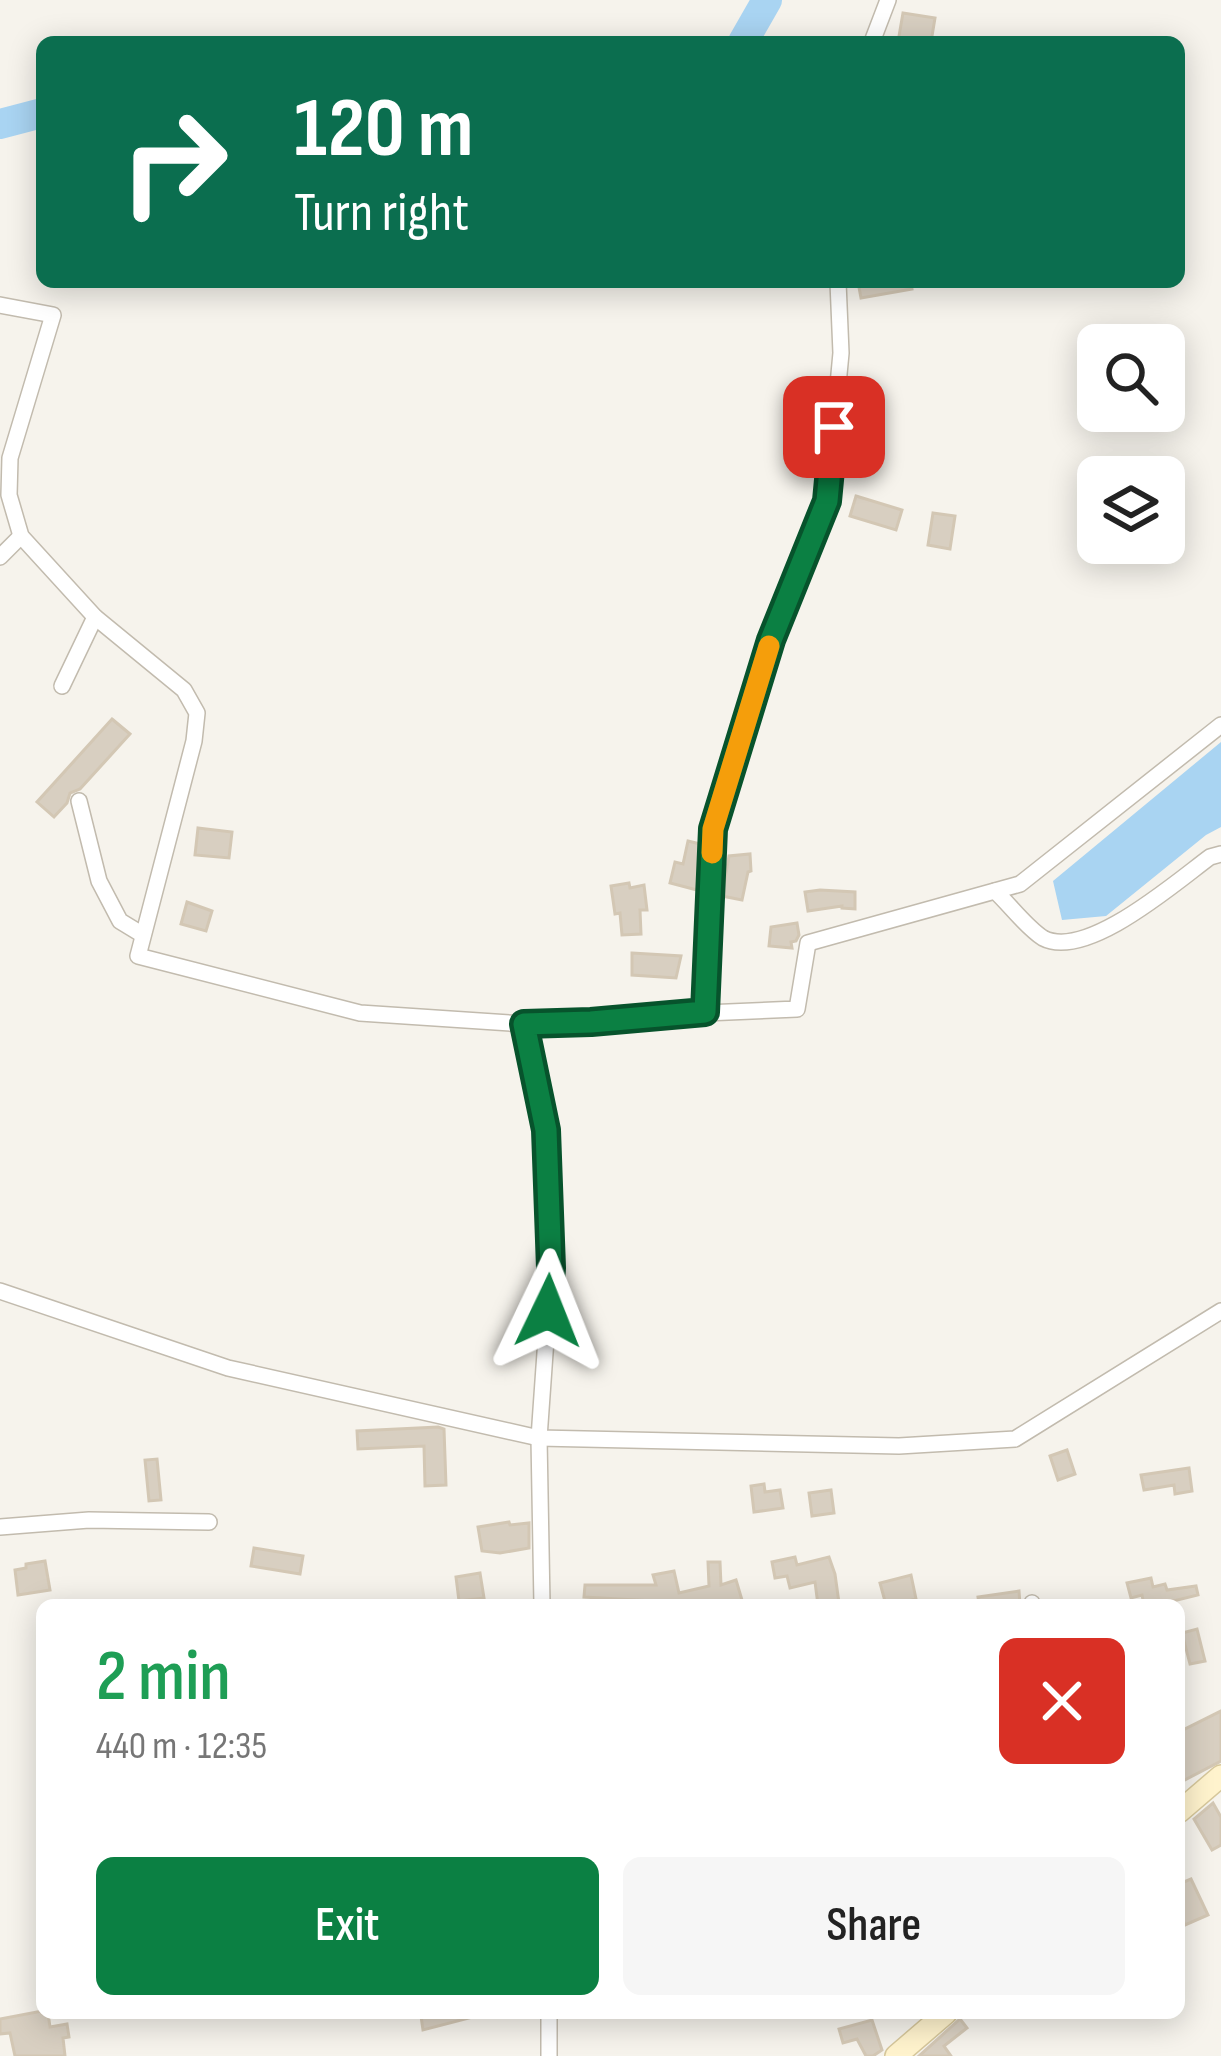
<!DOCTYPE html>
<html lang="en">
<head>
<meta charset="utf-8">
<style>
  body { margin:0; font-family:"Sofia Sans Condensed",sans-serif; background:#f6f6f6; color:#222; height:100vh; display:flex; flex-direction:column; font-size:45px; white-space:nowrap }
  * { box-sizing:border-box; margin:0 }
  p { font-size:39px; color:#767676 }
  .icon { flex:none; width:66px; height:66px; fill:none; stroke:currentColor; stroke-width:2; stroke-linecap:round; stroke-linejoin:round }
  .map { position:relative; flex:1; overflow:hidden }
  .panel { position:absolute; left:36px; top:1599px; width:1149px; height:420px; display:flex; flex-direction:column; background:#fff; border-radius:18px; box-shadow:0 6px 30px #0003 }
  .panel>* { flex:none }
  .guide { position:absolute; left:36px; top:36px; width:1149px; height:252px; border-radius:18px; box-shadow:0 6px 30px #0003; background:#0b6e4f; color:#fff; overflow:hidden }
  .tools { position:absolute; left:1077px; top:324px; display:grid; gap:24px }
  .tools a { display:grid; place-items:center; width:108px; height:108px; border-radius:18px; background:#fff; box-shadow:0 6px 30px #0003; font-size:60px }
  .pin { position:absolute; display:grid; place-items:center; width:102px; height:102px; color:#fff; margin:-51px; border-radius:24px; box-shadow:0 6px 18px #0006 }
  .me { position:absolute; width:132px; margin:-66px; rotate:2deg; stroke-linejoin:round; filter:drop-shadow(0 0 9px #0008) }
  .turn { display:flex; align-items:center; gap:42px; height:252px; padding:0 60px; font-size:54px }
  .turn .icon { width:156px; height:156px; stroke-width:2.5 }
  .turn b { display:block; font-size:84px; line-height:102px }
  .round { display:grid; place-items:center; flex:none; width:126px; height:126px; border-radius:18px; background:#f6f6f6 }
  .overview { display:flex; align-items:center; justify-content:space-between; height:204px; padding:0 60px }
  h1 { font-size:72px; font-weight:600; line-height:90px; color:#1e9e55 }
  .button { display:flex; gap:24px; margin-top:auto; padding:24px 60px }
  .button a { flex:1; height:138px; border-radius:18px; background:#0b8043; color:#fff; font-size:48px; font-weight:600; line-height:138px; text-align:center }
  .button a+a { background:#f6f6f6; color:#222 }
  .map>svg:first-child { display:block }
</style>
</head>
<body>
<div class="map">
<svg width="1221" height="2056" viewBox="0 0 1221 2056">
  <rect width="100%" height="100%" fill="#f6f3ec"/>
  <polygon fill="#a9d4f2" points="1221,742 1221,827 1206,835 1106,916 1062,920 1053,881"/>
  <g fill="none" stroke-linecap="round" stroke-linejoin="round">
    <g stroke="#a9d4f2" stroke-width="30">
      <polyline points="743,42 767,0"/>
      <polyline points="0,124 42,113"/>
    </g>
  </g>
  <g fill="#d8cfc1" stroke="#d3c7b4" stroke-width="3">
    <polygon points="903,13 935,18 931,42 898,42"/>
    <polygon points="858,282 911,282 912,289 861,298"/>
    <polygon points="856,496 902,510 896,530 850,516"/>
    <polygon points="933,513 955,516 950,549 928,545"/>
    <polygon points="112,719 130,734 80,789 70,793 67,803 54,817 37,802"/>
    <polygon points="198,828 232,832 229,858 195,855"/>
    <polygon points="688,841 700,844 697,890 670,883 675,862 683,864"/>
    <polygon points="750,854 751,871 748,872 742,900 722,896 729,856"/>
    <polygon points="629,883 630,888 644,885 647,910 640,910 641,934 622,935 620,913 615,914 611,886"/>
    <polygon points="820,890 855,892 855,909 842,908 842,906 808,911 805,892"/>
    <polygon points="187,902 212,911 206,931 181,924"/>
    <polygon points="797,923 799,935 796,941 791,942 792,948 769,946 771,927"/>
    <polygon points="632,953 681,956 676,978 632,975"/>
    <polygon points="438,1427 444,1429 446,1485 425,1486 424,1446 358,1449 357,1431"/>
    <polygon points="1067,1450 1075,1474 1058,1480 1050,1456"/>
    <polygon points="157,1459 161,1500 149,1501 145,1460"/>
    <polygon points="1189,1468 1192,1491 1175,1494 1174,1485 1144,1490 1141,1475"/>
    <polygon points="764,1484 765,1492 780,1490 783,1508 754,1512 751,1486"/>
    <polygon points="831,1490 834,1513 812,1516 809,1493"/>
    <polygon points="509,1522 510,1525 529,1523 529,1548 500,1553 482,1551 478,1527"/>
    <polygon points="254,1548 303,1556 300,1574 251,1566"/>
    <polygon points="795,1557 797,1565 829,1557 835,1574 839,1603 818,1605 815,1582 790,1588 787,1576 775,1578 772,1562"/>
    <polygon points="45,1561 50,1590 18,1595 15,1570 26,1568 26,1564"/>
    <polygon points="708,1562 720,1562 721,1585 736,1580 742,1600 727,1605 720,1605 719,1601 703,1605 652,1605 652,1601 584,1597 585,1585 656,1585 653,1575 674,1571 679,1593 709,1586"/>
    <polygon points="480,1573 484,1598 459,1601 456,1577"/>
    <polygon points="911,1575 916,1599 905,1602 905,1605 886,1605 880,1583"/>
    <polygon points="1151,1578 1153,1587 1165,1584 1167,1590 1196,1586 1198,1595 1157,1605 1144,1605 1142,1595 1131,1598 1127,1583"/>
    <polygon points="1019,1591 1020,1605 979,1605 978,1597"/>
    <polygon points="1197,1629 1205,1661 1190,1664 1182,1633"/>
    <polygon points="1221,1711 1221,1761 1179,1783 1179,1732"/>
    <polygon points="1213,1803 1221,1817 1221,1845 1212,1850 1194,1819"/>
    <polygon points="1191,1879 1208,1915 1185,1925 1179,1912 1179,1884"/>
    <polygon points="42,2011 42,2013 48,2013 50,2027 67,2024 69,2037 63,2038 65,2056 15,2056 10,2033 0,2034 0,2019"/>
    <polygon points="455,2013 472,2013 473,2017 423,2030 421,2016"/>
    <polygon points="960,2019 967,2028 944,2046 951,2056 919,2056"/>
    <polygon points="872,2020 882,2050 873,2056 866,2056 857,2039 843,2043 839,2029"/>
  </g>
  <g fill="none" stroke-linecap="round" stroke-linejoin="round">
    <g stroke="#c2bbae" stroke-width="18">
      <g id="street">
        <polyline points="872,42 888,0"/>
        <polyline points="0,305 53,315 10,458 9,495 21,536 95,617 184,690 197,713 194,741 138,956 360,1013 524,1024 591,1022 705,1013 713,829 771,640 827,501 841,353 838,282"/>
        <polyline points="0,557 21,536"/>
        <polyline points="62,686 95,617"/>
        <polyline points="79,801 99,881 120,921 143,935"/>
        <path d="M995 891C1010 905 1026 927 1043 938 1086 961 1176 882 1210 857L1221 854"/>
        <polyline points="705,1013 797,1009 808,943 1020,884 1221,725"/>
        <polyline points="524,1024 546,1130 551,1268 539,1438 542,1605"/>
        <polyline points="0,1291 228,1368 539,1438 899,1446 1015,1439 1221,1311"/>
        <polyline points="0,1527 89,1520 209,1522"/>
        <polyline points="1032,1603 1032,1605"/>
        <polyline points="549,2013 549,2056"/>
      </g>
    </g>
    <g stroke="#d6c79b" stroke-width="24">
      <g id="secondary">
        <polyline points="1179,1812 1221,1776"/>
        <polyline points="896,2056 946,2013"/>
      </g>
    </g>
    <use href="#street" stroke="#fff" stroke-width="15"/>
    <use href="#secondary" stroke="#fff3cd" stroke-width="21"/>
  </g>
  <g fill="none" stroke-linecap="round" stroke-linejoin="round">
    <g stroke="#07532c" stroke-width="30">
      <polyline id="route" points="548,1311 551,1268 546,1130 524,1024 591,1022 705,1012 713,829 771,640 827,501 834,427"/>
    </g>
    <use href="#route" stroke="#0b8043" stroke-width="21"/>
    <polyline stroke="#f59e0b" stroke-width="21" points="712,853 713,829 769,646"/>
  </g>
</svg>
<div class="tools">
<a><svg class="icon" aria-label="search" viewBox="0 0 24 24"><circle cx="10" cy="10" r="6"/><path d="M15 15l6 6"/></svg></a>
<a><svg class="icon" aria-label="layers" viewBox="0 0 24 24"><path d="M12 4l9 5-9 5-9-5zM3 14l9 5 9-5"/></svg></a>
</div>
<div class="pin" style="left:834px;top:427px;background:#d93025"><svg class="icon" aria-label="arrive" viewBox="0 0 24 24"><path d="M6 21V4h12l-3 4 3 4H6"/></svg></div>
<svg class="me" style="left:548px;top:1311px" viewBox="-20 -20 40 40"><path d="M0-17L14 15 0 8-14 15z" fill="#0b8043" stroke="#fff" stroke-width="4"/></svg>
<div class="guide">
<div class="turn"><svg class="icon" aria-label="right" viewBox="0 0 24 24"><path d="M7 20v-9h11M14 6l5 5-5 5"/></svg><div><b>120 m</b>Turn right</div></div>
</div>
<section class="panel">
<div class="overview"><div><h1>2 min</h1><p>440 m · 12:35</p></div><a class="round" style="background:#d93025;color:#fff"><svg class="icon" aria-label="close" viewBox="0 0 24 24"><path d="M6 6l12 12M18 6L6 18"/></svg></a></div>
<div class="button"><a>Exit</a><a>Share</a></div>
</section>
</div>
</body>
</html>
